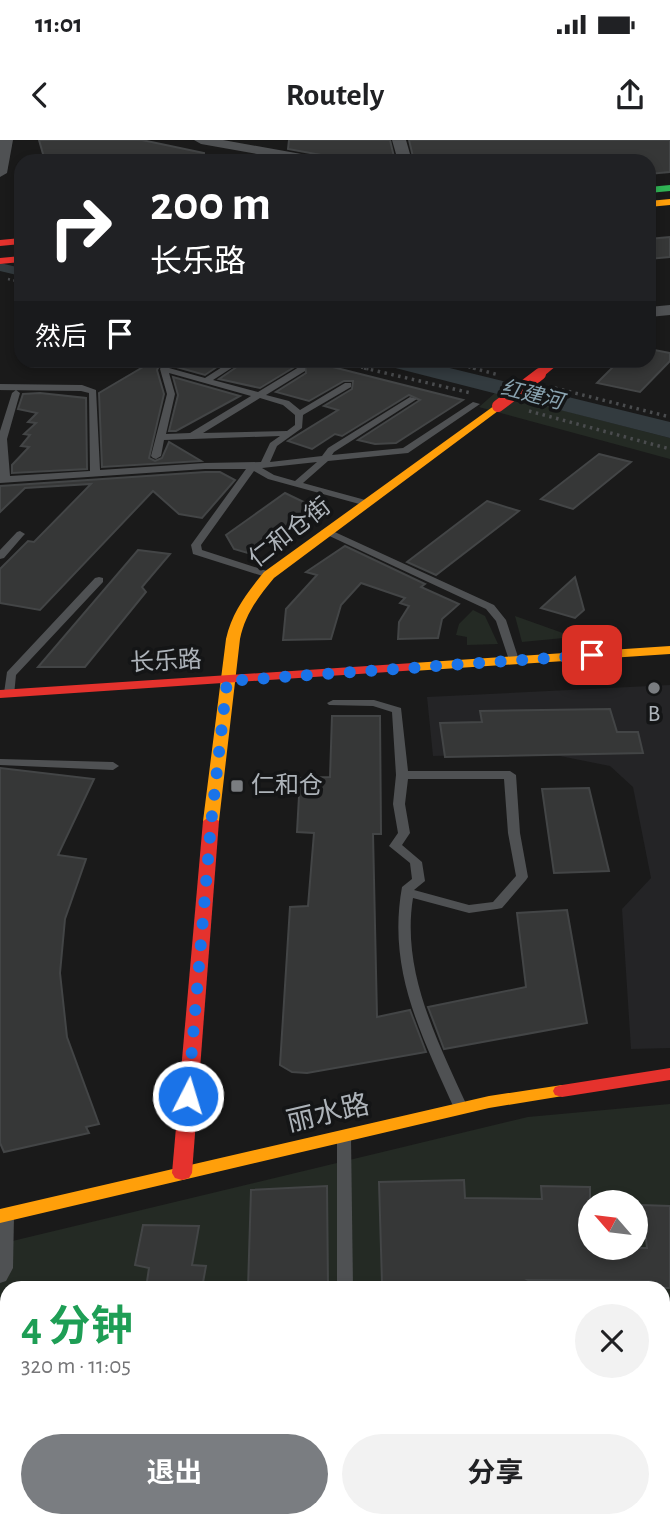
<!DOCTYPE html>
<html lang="zh">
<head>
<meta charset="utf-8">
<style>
  body { margin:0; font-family:"Alegreya Sans","Noto Sans SC",sans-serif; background:#f2f2f2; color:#202124; height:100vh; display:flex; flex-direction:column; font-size:26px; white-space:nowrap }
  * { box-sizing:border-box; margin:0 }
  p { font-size:23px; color:#757577 }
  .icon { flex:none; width:38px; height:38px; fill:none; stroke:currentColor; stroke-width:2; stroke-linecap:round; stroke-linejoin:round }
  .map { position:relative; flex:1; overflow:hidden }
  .sheet { position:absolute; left:0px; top:1141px; width:670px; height:247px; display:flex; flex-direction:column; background:#fff; border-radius:21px 21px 0 0; box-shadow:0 4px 10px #0003 }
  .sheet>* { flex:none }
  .banner { position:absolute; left:14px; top:14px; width:642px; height:214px; border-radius:21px; box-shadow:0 4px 10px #0003; background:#202124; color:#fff; overflow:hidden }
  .needle { width:46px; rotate:298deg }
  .buttons { position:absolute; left:578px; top:1050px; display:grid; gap:14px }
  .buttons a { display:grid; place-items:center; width:70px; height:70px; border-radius:50%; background:#fff; box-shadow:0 4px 10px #0003; font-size:35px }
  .pin { position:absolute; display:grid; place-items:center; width:60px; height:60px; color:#fff; margin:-30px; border-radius:14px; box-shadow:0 4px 10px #0006 }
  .me { position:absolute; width:77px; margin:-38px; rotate:5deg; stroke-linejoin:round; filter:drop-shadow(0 0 5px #0008) }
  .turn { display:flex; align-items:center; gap:24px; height:147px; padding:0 21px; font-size:32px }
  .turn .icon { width:91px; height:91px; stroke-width:2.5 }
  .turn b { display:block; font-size:49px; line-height:60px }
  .then { display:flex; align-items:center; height:66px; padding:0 21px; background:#0003; gap:14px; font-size:26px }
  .round { display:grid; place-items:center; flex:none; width:74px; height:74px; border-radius:37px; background:#f2f2f2 }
  .summary { display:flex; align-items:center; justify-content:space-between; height:119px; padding:0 21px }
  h1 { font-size:42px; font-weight:700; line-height:52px; color:#1e9e55 }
  .cta { display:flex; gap:14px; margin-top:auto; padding:14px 21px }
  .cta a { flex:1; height:80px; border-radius:42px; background:#7a7d81; color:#fff; font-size:28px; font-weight:700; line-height:80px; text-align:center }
  .cta a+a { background:#f2f2f2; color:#202124 }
  .status { display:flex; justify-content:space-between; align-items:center; height:49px; padding:0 35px; background:#fff; direction:ltr }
  .status svg { height:19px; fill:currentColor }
  header { display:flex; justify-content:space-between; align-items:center; height:91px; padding:0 21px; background:#fff; font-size:32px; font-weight:700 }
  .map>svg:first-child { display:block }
</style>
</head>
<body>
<div class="status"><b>11:01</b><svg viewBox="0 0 49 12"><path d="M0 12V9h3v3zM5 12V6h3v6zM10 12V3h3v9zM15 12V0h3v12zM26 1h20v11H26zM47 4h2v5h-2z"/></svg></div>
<header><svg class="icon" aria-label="back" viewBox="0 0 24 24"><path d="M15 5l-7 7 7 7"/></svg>Routely<svg class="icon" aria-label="share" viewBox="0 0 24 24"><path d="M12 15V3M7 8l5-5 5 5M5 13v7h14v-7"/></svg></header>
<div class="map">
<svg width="670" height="1387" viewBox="0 0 670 1387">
  <rect width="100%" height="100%" fill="#1a1a1a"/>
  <polygon fill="#242426" points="670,545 670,908 631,909 622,769 651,738 633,647 610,626 545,613 433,616 427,557"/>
  <g fill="#242a24" fill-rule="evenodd">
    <polygon points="495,253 670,298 670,319 479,267"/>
    <polygon points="473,470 485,476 498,504 467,505 467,497 456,495 459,484"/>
    <polygon points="515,476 574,497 522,502"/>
    <path d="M670 964V1387H0V1104L528 977ZM590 1062H635V1108H590ZM7 1148H663V1381H7Z"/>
  </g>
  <polygon fill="#333b3f" points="368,221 421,221 670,282 670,298"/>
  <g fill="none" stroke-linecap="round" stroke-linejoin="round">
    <polygon fill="#333b3f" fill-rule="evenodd" points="0,123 21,128 21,136 0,131"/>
  </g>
  <g fill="#363737" stroke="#434546" stroke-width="2">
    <polygon points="39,0 142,0 204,13 203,21 45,21"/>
    <polygon points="289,0 390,0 395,21 354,21 288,9"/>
    <polygon points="409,0 670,0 670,32 649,34 649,21 414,21"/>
    <polygon points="670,97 670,117 649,119 649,99"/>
    <polygon points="649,209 670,213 670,221 640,252 597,243 620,220 649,220"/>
    <polygon points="155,220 162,220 157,230 164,254 149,318 155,321 162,318 169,302 201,321 102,327 99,253"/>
    <polygon points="176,220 227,220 205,235 173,226"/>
    <polygon points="247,220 305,220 463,260 396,303 375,304 358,300 420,260 409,255 342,296 335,294 312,309 288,301 338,270 324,266 352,249 353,241 344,241 309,261 276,252 306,233 305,224 298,225 260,248 219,239"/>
    <polygon points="173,237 240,256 176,291 169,291 178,255"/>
    <polygon points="40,253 86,258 87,329 12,333 12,325 29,307 21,306 30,295 24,294 36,283 28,282 37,273 18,269 23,254"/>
    <polygon points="599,314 631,322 573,369 541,359"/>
    <polygon points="205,332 220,332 235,340 202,378 179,374 153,351 40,470 0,463 0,429 28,401 34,402 91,344 25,348 0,372 0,346"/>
    <polygon points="285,353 314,367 251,414 234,409 226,395"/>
    <polygon points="487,361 519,371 436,435 407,422"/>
    <polygon points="345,406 425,444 421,447 459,464 442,479 438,498 398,499 399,482 409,466 400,463 405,458 361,443 341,465 331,499 283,500 286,469 317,435 306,432"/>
    <polygon points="138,410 170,414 142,447 146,452 85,527 38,527"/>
    <polygon points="575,437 584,470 575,478 541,468"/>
    <polygon points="610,569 617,592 638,592 643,613 445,617 440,583 482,582 480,571"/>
    <polygon points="332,576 380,576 381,694 373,694 377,877 410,870 426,912 307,933 292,932 280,925 290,767 308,766 314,693 297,692 300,638 330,637"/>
    <polygon points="0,628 94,639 58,715 86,719 65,779 60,833 67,897 99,984 86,987 89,993 4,1012 0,1003"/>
    <polygon points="589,648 609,731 554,733 542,649"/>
    <polygon points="567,770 587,883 444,909 428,867 526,847 517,773"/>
    <polygon points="464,1040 465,1058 542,1059 541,1046 590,1047 590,1108 647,1108 642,1065 670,1066 670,1148 652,1148 651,1141 528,1140 542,1148 480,1148 486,1142 382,1143 379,1042"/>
    <polygon points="327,1046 328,1148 248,1148 251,1050"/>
    <polygon points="143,1085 199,1086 192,1125 206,1126 202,1148 146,1148 149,1128 135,1125"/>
  </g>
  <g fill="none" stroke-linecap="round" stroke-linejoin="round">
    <g stroke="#4a4c4e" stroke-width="2.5" stroke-dasharray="2 3.5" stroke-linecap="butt">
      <polyline points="8,139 21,142"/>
      <polyline points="329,220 371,230"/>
      <polyline points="442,220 479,230"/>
    </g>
    <g stroke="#4a4c4e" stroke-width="3.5" stroke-dasharray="2.5 4.5" stroke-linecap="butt">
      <polyline points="364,228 471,253"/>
      <polyline points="473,228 499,235"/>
      <polyline points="555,248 670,277"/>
      <polyline points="529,271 670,309"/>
    </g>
    <g fill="#4f5153" fill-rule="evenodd">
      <path d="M165 220H174L169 228 205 238 233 220H244L213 240 258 252 299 227H305V231L266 255 289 261 300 270 345 243H351V247L303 275 302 288 277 306 270 322 322 316 328 308 410 257 417 259 334 312 332 315 403 308 473 262 480 264 408 313 328 321 303 343 369 361V365H363L268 339 254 331 201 405 202 410 273 433V437L269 438 193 414 191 405 246 329H205L0 343V291L12 253 16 250 20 253 7 299 10 336 90 331 89 253 81 251 0 250V244L82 245 96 250 100 330 205 323 261 322 270 303 280 296 164 300 161 316 156 319 153 318 151 316 167 254 160 229ZM169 233 251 256 190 293 166 294 175 254ZM260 258 283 265 295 275V285L287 291 203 293ZM317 322 295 341 274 335 262 328Z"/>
      <polygon points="326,388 494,465 506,480 519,520 518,522 514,523 509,520 496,481 486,469 323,393 321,391"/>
      <polygon points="20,391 25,394 23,396 4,418 0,419 0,410 17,392"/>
      <polygon points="99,437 103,438 103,442 16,535 14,555 6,555 4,553 7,532 95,438"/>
      <path d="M333 560H374L401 568 408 631H510L516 635 520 693 528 737 526 740 502 768 497 769 469 773 413 758C401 832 438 902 468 968L466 972H456L454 968C421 894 387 830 402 747L412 739 410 723 389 706 398 693 393 664 396 635 392 572 373 566 329 565 327 563ZM408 639H504L508 693 516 736 493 762 469 765 414 750 425 741 422 722 402 705 410 693 405 664Z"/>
      <polygon points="0,619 113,622 119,626 113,630 0,625"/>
      <polygon points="344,993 349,994 351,998 353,1148 337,1148 337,998 339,994"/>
      <polygon points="6,1069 11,1071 14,1075 13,1128 6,1141 0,1143 0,1072"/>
      <polygon points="0,1235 7,1236 7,1250 0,1249"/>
      <rect x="663" y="1360" width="7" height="16"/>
      <polygon points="193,1381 211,1381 212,1387 194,1387"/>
    </g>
    <g fill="#4f5153" fill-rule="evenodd">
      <polygon points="0,0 13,0 7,33 0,37"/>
      <polygon points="194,0 223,0 318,17 325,21 296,21 201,4"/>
      <polygon points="392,0 406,0 412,21 398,21"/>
      <polygon points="670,165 670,175 649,177 649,167"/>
    </g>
    <polygon fill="#30b455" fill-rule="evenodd" points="670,45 670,51 649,53 649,47"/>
    <g fill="#ff9f0a" fill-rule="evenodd">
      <polygon points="670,59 670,65 649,67 649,61"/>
      <path d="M498 263 504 266 502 268 274 438C258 457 245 475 240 499L219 681 211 686 205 684 203 681 226 499C232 472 247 453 264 432Z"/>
      <polygon points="670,506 670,514 413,531 406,527 413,523"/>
      <polygon points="562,945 569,947 571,951 569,955 489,968 0,1083 0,1069 489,956"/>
    </g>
    <g fill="#e5322d" fill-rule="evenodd">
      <polygon points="21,98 21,104 0,106 0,100"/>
      <polygon points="21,116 21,122 0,124 0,118"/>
      <polygon points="551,220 563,220 544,236 536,236 536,232"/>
      <polygon points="413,523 418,524 420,527 418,530 0,558 0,550"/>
      <polygon points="211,676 219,681 192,1033 189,1038 182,1040 175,1038 172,1033 203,681"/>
      <polygon points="670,928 670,940 562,957 555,955 553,951 555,947 562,945"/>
    </g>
    <polyline stroke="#e5322d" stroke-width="12" points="498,266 540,234"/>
  </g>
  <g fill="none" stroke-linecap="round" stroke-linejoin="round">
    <polyline stroke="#1a73e8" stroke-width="12" stroke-dasharray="0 21.6" points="188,956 211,684 227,541 592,515"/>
  </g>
  <g fill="#7a7d81" stroke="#141516" stroke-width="2.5">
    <circle cx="654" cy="548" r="7"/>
    <rect x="230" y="639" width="14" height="14" rx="3.5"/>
  </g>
  <g text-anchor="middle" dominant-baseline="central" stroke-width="7" stroke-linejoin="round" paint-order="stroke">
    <g font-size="21" font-style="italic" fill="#89a3b0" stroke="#141516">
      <text transform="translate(532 255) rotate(14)">红建河</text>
    </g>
    <g font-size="24" fill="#adb3b9" stroke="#141516">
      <text transform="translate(290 393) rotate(-38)">仁和仓街</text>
      <text transform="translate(166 522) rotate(-3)">长乐路</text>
    </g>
    <g font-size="24" fill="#adb3b9" stroke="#141516">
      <text x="654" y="574">B</text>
      <text x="251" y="646" text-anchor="start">仁和仓</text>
    </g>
    <g font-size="28" fill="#adb3b9" stroke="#141516">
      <text transform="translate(328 974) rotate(-13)">丽水路</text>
    </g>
  </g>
</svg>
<div class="buttons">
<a><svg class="needle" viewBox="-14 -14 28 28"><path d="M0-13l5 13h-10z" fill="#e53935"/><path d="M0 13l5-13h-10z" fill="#757577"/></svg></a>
</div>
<div class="pin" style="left:592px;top:515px;background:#d93025"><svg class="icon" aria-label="arrive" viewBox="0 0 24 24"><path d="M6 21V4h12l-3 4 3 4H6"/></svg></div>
<svg class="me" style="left:188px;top:956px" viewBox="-20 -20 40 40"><circle r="17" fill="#1a73e8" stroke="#fff" stroke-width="3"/><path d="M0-11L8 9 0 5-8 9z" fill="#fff"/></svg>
<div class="banner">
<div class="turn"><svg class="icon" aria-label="right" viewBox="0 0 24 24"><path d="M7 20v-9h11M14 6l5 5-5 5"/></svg><div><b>200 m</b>长乐路</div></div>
<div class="then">然后<svg class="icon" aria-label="arrive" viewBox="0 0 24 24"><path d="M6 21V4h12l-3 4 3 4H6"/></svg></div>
</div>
<section class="sheet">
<div class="summary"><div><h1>4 分钟</h1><p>320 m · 11:05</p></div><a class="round"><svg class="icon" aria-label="close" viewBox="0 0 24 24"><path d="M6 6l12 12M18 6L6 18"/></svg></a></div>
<div class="cta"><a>退出</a><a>分享</a></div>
</section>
</div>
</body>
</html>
